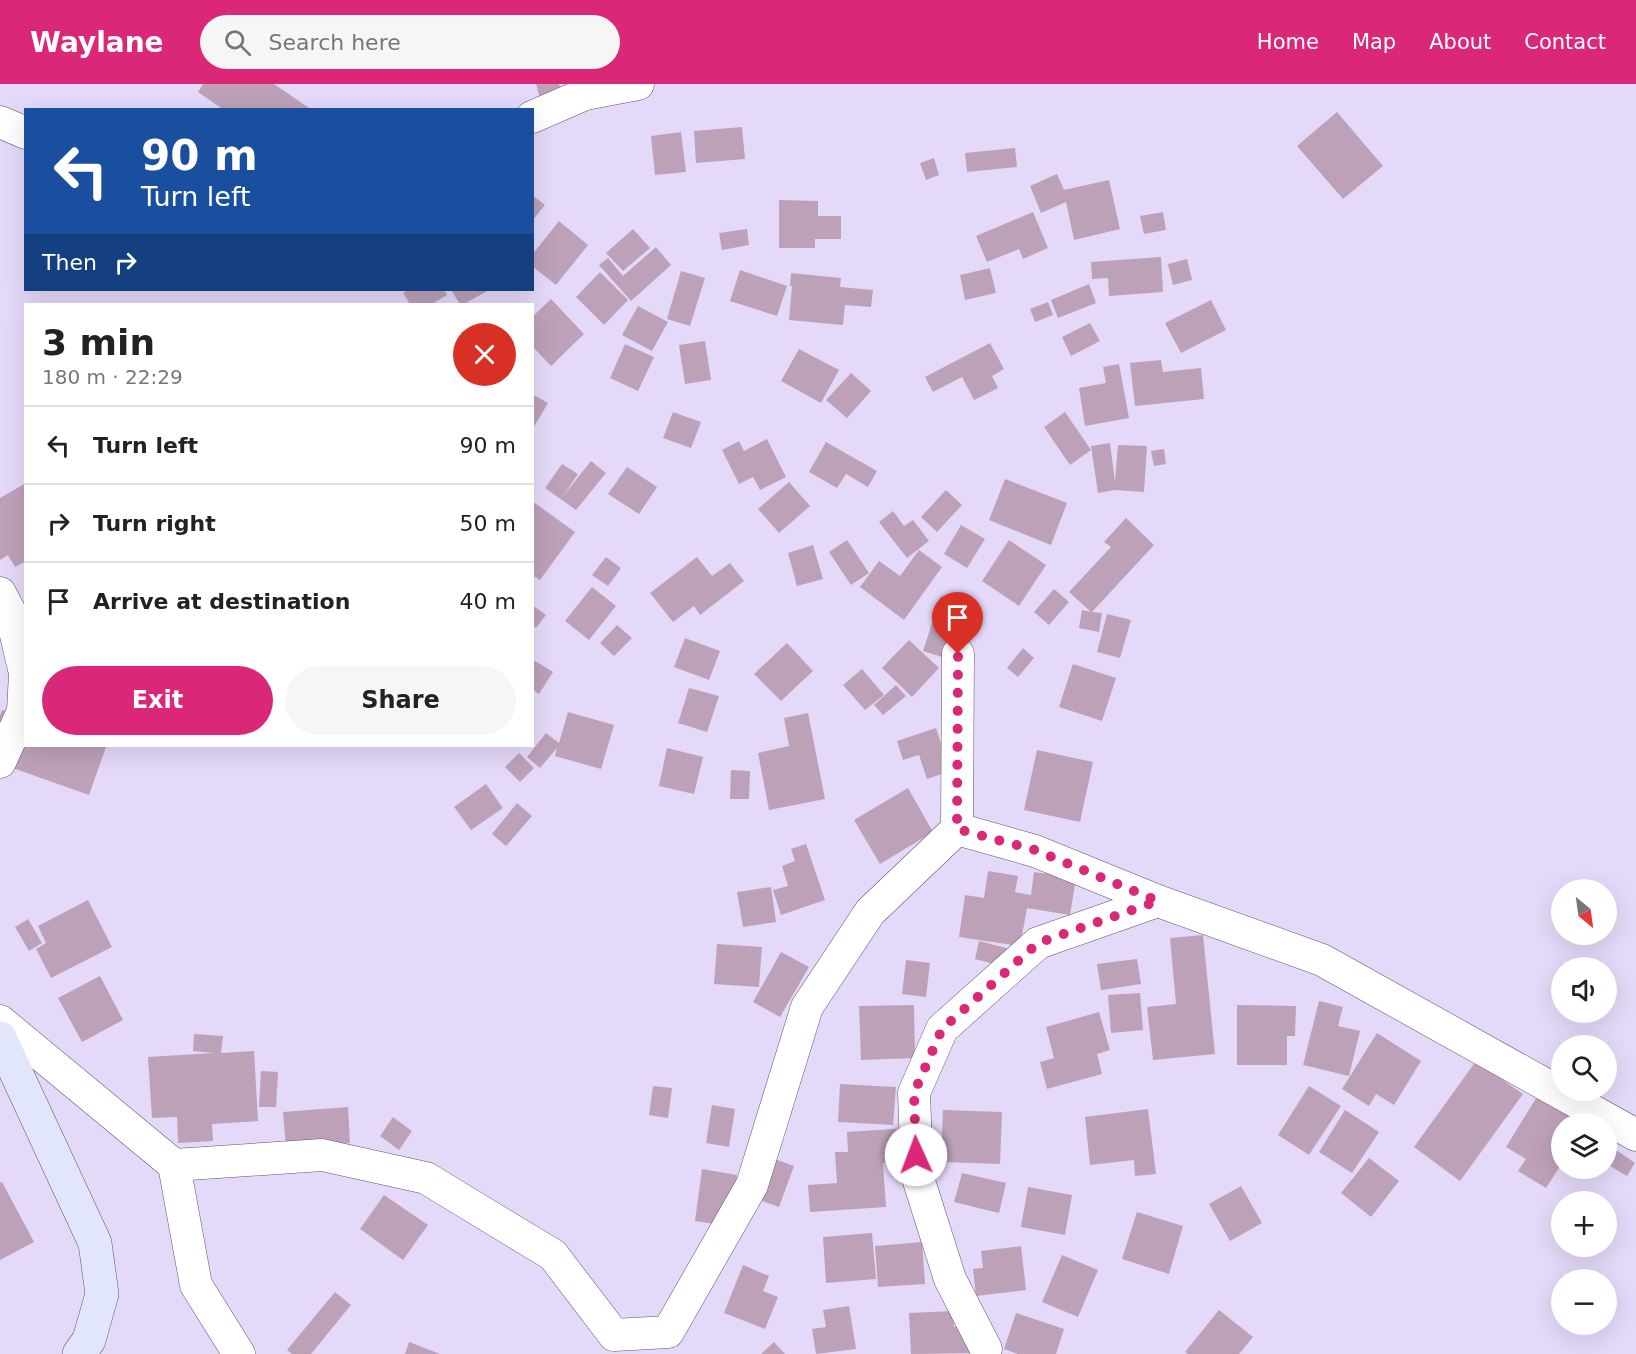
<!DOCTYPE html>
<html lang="en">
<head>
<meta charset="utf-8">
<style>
  body { margin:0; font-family:"DejaVu Sans",sans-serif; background:#f6f6f6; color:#222; height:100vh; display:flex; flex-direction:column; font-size:22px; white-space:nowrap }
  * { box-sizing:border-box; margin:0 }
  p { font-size:20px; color:#767676 }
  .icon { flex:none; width:33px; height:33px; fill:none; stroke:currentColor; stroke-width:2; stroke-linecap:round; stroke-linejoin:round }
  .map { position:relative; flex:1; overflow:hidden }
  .details { position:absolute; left:24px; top:219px; width:510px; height:444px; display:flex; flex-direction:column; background:#fff; border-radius:0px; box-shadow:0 6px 24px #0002 }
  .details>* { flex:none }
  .hud { position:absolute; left:24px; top:24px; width:510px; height:183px; border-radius:0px; box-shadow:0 6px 24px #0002; background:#1a4fa0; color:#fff; overflow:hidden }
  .needle { width:39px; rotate:151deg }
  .buttons { position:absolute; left:1551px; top:795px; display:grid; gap:12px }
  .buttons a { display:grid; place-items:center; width:66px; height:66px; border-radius:50%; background:#fff; box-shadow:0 6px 24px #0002; font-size:30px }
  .pin { position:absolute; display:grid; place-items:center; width:51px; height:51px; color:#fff; margin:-62px -26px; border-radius:50% 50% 50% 0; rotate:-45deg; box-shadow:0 0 6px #0007 }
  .pin .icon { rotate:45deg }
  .me { position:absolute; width:66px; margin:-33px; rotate:358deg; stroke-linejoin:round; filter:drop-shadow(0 0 4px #0008) }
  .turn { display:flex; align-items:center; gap:21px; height:126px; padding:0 18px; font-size:27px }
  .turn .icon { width:78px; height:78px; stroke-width:2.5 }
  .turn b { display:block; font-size:42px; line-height:51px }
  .then { display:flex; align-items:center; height:57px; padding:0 18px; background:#0003; gap:12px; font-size:22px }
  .round { display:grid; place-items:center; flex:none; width:63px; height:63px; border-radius:32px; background:#f6f6f6 }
  .overview { display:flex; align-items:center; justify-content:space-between; height:102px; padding:0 18px }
  h1 { font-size:36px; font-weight:700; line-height:45px }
  .cta { display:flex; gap:12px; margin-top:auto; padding:12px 18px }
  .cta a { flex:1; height:69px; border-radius:36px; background:#db2777; color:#fff; font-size:24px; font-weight:700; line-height:69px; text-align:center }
  .cta a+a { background:#f6f6f6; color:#222 }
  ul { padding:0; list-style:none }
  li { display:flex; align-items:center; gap:18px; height:78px; padding:0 18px; border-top:2px solid #e0e0e0 }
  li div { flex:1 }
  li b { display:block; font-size:22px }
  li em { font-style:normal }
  header { display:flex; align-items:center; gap:36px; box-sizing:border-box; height:84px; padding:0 30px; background:#db2777; color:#fff }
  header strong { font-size:28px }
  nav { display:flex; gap:33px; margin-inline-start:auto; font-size:21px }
  .search { width:420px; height:54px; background:#f6f6f6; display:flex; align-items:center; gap:15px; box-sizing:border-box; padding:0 21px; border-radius:33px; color:#767676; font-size:22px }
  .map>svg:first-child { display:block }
</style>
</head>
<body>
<header>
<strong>Waylane</strong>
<div class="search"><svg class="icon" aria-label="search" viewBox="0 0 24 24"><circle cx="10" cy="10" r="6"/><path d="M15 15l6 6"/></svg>Search here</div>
<nav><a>Home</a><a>Map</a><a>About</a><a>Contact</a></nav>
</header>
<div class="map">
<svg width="1636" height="1270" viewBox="0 0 1636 1270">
  <rect width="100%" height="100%" fill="#e5d9f9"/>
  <g fill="#bda1b9">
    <polygon points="203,0 274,0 312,26 224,26 198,8"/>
    <polygon points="536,0 559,0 561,7 540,14"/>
    <polygon points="1337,28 1383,82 1343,115 1297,62"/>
    <polygon points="742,43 745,75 696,79 694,47"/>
    <polygon points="681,48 686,88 655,91 651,52"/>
    <polygon points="1015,64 1017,83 967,88 965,69"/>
    <polygon points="934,74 939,91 926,96 920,79"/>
    <polygon points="1057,90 1064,106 1109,96 1120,145 1074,156 1066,118 1041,129 1030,102"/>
    <polygon points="532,111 545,121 532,137"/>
    <polygon points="779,116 818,117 818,132 841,132 841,155 815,155 815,164 779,164"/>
    <polygon points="1033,128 1048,164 1023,175 1019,165 987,178 976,152"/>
    <polygon points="1163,128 1166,146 1144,150 1140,132"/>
    <polygon points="559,137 588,161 556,201 532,182 532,171"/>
    <polygon points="633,145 650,164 623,187 606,169"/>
    <polygon points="747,145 749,161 722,166 719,149"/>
    <polygon points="656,163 671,181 631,217 599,181 608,174 623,192"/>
    <polygon points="1161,173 1163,208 1109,212 1108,194 1092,195 1091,178"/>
    <polygon points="1187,175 1192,196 1173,201 1168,180"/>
    <polygon points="990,184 996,209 965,216 960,191"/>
    <polygon points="740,186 787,202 777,232 730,217"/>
    <polygon points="681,187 705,194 690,242 667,235"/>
    <polygon points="600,188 628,216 604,241 576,213"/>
    <polygon points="791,189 841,194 840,203 873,206 871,223 845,221 843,241 789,236 792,202 790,202"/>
    <polygon points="1089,200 1096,219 1058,234 1051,216"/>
    <polygon points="408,206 444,206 447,211 432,220 410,220 403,209"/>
    <polygon points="451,206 489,206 464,220 460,220"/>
    <polygon points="551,215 584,250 551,282 532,262 532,233"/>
    <polygon points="1211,216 1226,246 1181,269 1165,239"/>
    <polygon points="1048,218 1053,231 1035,238 1030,225"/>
    <polygon points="638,222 668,238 652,267 622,251"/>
    <polygon points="1090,239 1100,257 1071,272 1062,253"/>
    <polygon points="705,257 711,296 685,300 679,261"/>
    <polygon points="990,259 1004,285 992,292 998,304 974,316 962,293 933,308 925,293"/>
    <polygon points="625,260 654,273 638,307 610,294"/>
    <polygon points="799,265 839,286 821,319 781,297"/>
    <polygon points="1161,276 1163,288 1201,284 1204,315 1135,322 1130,279"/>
    <polygon points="1119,280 1129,334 1085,342 1079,304 1106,299 1103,283"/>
    <polygon points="851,289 871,307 847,334 826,316"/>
    <polygon points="532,310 548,319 532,346"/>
    <polygon points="673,328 701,338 691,364 663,354"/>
    <polygon points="1065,328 1091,366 1070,381 1044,343"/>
    <polygon points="767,355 786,393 760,406 753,393 739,400 722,366 739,357 744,367"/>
    <polygon points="826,358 877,387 868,403 846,390 837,404 809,388"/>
    <polygon points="1110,359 1115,398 1118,361 1147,362 1144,408 1115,406 1098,409 1091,362"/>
    <polygon points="1164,365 1166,380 1154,382 1151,367"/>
    <polygon points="591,377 606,389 576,426 545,404 562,380 578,390 563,412"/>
    <polygon points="627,383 657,403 639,430 608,410"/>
    <polygon points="1005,395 1067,419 1051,461 989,436"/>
    <polygon points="789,398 810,422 779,449 758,425"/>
    <polygon points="26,399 26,477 15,483 8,471 0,476 0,414"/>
    <polygon points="946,406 962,421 937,448 921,433"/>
    <polygon points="532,417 575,448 540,496 532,491"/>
    <polygon points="893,427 904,442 913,436 929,457 907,474 879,438"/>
    <polygon points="1126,434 1154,461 1092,528 1102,529 1099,548 1079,544 1082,526 1091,528 1069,508 1111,463 1104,458"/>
    <polygon points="961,441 985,455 967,484 944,470"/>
    <polygon points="847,456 869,489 851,501 829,468"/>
    <polygon points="1009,456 1046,481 1019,522 982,497"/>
    <polygon points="813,461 823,495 797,502 788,469"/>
    <polygon points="919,466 942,483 904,536 860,503 879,477 900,492"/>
    <polygon points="606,473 621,484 608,502 592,491"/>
    <polygon points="697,473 712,492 730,479 744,497 700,531 694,522 673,538 650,509"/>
    <polygon points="592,503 616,522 589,556 565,537"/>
    <polygon points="1054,505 1069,518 1049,541 1034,528"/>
    <polygon points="941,512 975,523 958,578 923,567"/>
    <polygon points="532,521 546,531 536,544 532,541"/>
    <polygon points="1107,530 1131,536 1120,574 1097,568"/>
    <polygon points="617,541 632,554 614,572 600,559"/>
    <polygon points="685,554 720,567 709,596 674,583"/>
    <polygon points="909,556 939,584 912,613 882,584"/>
    <polygon points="787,559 813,587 781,617 754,590"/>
    <polygon points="1023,564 1034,574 1018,593 1007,584"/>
    <polygon points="535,577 553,588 539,610 532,605 532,581"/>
    <polygon points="1073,580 1116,594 1102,637 1059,623"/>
    <polygon points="862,585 884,611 865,626 843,601"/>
    <polygon points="896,601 906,612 883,631 874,621"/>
    <polygon points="689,604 719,612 707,648 678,639"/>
    <polygon points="2,626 26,634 26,662 106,663 89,711 10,683 0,663 0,631"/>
    <polygon points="568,628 614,641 601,685 555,672 557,664 540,684 527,673 546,649 559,659"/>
    <polygon points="808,629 825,715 769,726 758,669 789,662 784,634"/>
    <polygon points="936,644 950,687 927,695 919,671 903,676 897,657"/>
    <polygon points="667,664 703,673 694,710 659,702"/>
    <polygon points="1037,666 1093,678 1080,738 1024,726"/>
    <polygon points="519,669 534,684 520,698 505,683"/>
    <polygon points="731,686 750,687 749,715 730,715"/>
    <polygon points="486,700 503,724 471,746 454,723"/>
    <polygon points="908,704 933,748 880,780 854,736"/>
    <polygon points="517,719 532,732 506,762 492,750"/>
    <polygon points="806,760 825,816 781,831 773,806 788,802 782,782 795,777 791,765"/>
    <polygon points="988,787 1018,792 1015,808 1031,811 1034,788 1076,794 1070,831 1027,824 1020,862 959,853 965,811 984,814"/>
    <polygon points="771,803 776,838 743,843 737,808"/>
    <polygon points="88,816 112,863 51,894 36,865 46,859 38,842"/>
    <polygon points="28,835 42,859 29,867 15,843"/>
    <polygon points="1203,851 1215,970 1153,976 1147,923 1176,920 1170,854"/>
    <polygon points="979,857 1010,865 1006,883 975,875"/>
    <polygon points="717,860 762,863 759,903 714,900"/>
    <polygon points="781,868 809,883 780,933 753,918"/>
    <polygon points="1137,875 1141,900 1101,906 1097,880"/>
    <polygon points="906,876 930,879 926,913 902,910"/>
    <polygon points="100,892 123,936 82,958 58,914"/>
    <polygon points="1140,909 1143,946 1111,949 1108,911"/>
    <polygon points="1319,917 1343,923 1338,942 1360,947 1349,992 1303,981"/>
    <polygon points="914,921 915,974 861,976 859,922"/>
    <polygon points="1237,921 1296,922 1295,952 1287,952 1287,981 1237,981"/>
    <polygon points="1099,928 1110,966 1097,970 1102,990 1047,1005 1040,978 1054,974 1046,943"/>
    <polygon points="1377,949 1421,977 1394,1021 1376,1010 1369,1022 1342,1005"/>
    <polygon points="194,950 223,952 221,969 254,967 258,1037 212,1040 213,1057 178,1059 177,1033 152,1034 148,973 214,969 193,967"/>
    <polygon points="1476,977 1523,1010 1460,1097 1414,1063"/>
    <polygon points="261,987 278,988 276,1023 259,1023"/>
    <polygon points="840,1000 896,1003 893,1041 838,1038"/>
    <polygon points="653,1002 672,1004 668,1034 649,1031"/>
    <polygon points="1309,1002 1341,1022 1309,1071 1278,1051"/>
    <polygon points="1538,1011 1583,1040 1562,1040 1562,1079 1546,1104 1518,1087 1526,1075 1506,1063"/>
    <polygon points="712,1021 735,1025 729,1063 706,1059"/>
    <polygon points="348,1023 350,1059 286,1064 283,1028"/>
    <polygon points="1148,1025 1156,1090 1135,1092 1134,1076 1090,1081 1085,1033"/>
    <polygon points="943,1026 1002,1028 1000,1080 941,1078"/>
    <polygon points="1345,1026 1379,1048 1352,1089 1319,1068"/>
    <polygon points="393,1033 412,1047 399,1066 380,1052"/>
    <polygon points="908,1044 910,1077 883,1079 886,1123 810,1128 808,1101 837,1099 835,1068 848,1068 847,1048"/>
    <polygon points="1616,1066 1635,1079 1627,1092 1607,1080"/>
    <polygon points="772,1074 794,1082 779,1123 756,1115"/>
    <polygon points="1369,1074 1399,1097 1371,1133 1341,1109"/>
    <polygon points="702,1085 737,1091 729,1142 695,1137"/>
    <polygon points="962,1089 1006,1099 999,1129 954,1118"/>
    <polygon points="2,1098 34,1158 0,1176 0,1099"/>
    <polygon points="1241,1102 1262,1139 1230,1157 1209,1120"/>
    <polygon points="1028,1103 1072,1111 1065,1151 1021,1143"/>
    <polygon points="384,1111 428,1141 403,1176 360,1145"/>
    <polygon points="1137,1128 1183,1142 1169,1190 1122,1175"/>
    <polygon points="872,1149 876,1195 826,1199 823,1153"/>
    <polygon points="922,1158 925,1200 878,1203 875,1162"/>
    <polygon points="1021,1162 1026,1206 976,1212 973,1185 983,1184 981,1167"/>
    <polygon points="1062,1171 1098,1186 1078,1233 1042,1218"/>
    <polygon points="743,1181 769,1192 763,1207 778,1213 765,1245 724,1229"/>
    <polygon points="335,1208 351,1221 311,1270 292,1270 287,1266"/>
    <polygon points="849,1222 856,1265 816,1270 812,1245 826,1243 823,1226"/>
    <polygon points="1219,1226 1253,1253 1239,1270 1188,1270 1185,1268"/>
    <polygon points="953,1227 954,1243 969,1243 971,1269 911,1270 909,1229"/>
    <polygon points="1016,1229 1064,1245 1056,1270 1018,1270 1004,1265"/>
    <polygon points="409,1258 440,1270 405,1270"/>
    <polygon points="774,1258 785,1270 761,1270"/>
  </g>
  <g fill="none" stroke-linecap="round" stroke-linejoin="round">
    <g stroke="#5e536f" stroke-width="33">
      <g id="street">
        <polyline points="532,33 585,10 638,0"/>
        <polyline points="0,38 26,49"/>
        <polyline points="0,509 11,530 25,589 23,627 0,678"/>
        <polyline points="957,745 1035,767 1158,817 1322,876 1636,1051"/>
        <polyline points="0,937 174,1081 322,1071 426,1094 553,1171 614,1251 668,1248 752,1101 807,923 870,828 957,745 958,570"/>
        <polyline points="174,1081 196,1201 239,1270"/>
        <polyline points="986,1265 950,1195 917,1091 914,1009 942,945 1038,859 1158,817"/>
      </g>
    </g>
    <g stroke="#5e536f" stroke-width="34">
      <polyline id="secondary" points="0,954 95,1159 102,1210 89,1256 79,1270"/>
    </g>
    <use href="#street" stroke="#fff" stroke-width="32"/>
    <use href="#secondary" stroke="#e1e6fb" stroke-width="33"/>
  </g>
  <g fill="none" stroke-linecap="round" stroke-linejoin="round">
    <polyline stroke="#db2777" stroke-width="10" stroke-dasharray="0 18" points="916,1071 914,1009 942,945 1038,859 1158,817 1035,766 957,745 958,570"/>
  </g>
</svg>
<div class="buttons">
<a><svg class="needle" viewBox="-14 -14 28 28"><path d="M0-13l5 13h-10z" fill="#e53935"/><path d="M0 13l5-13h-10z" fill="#767676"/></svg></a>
<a><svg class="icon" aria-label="sound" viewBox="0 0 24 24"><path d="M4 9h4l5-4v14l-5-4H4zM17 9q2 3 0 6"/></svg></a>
<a><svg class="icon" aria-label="search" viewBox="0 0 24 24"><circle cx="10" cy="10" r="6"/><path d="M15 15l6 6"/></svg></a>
<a><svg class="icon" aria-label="layers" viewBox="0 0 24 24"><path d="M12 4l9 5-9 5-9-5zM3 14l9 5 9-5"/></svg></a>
<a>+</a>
<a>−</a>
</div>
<div class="pin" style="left:958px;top:570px;background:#d93025"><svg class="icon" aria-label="arrive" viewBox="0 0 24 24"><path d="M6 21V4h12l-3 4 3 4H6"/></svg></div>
<svg class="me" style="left:916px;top:1071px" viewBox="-20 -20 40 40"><circle r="19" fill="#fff"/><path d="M0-13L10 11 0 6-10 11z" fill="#db2777"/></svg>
<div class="hud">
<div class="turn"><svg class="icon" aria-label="left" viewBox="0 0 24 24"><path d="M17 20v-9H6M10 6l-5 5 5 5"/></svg><div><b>90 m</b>Turn left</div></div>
<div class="then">Then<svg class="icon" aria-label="right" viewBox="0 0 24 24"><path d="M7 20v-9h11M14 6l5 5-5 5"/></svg></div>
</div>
<section class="details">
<div class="overview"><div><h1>3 min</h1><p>180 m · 22:29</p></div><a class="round" style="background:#d93025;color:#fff"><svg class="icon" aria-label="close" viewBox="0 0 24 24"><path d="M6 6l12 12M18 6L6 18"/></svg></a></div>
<ul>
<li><svg class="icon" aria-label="left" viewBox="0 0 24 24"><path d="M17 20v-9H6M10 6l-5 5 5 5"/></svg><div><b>Turn left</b></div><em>90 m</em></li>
<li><svg class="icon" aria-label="right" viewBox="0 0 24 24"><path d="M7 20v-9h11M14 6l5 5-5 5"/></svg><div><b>Turn right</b></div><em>50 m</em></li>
<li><svg class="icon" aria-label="arrive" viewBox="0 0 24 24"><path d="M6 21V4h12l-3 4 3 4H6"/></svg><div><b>Arrive at destination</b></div><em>40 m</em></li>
</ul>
<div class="cta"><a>Exit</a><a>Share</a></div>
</section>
</div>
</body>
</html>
